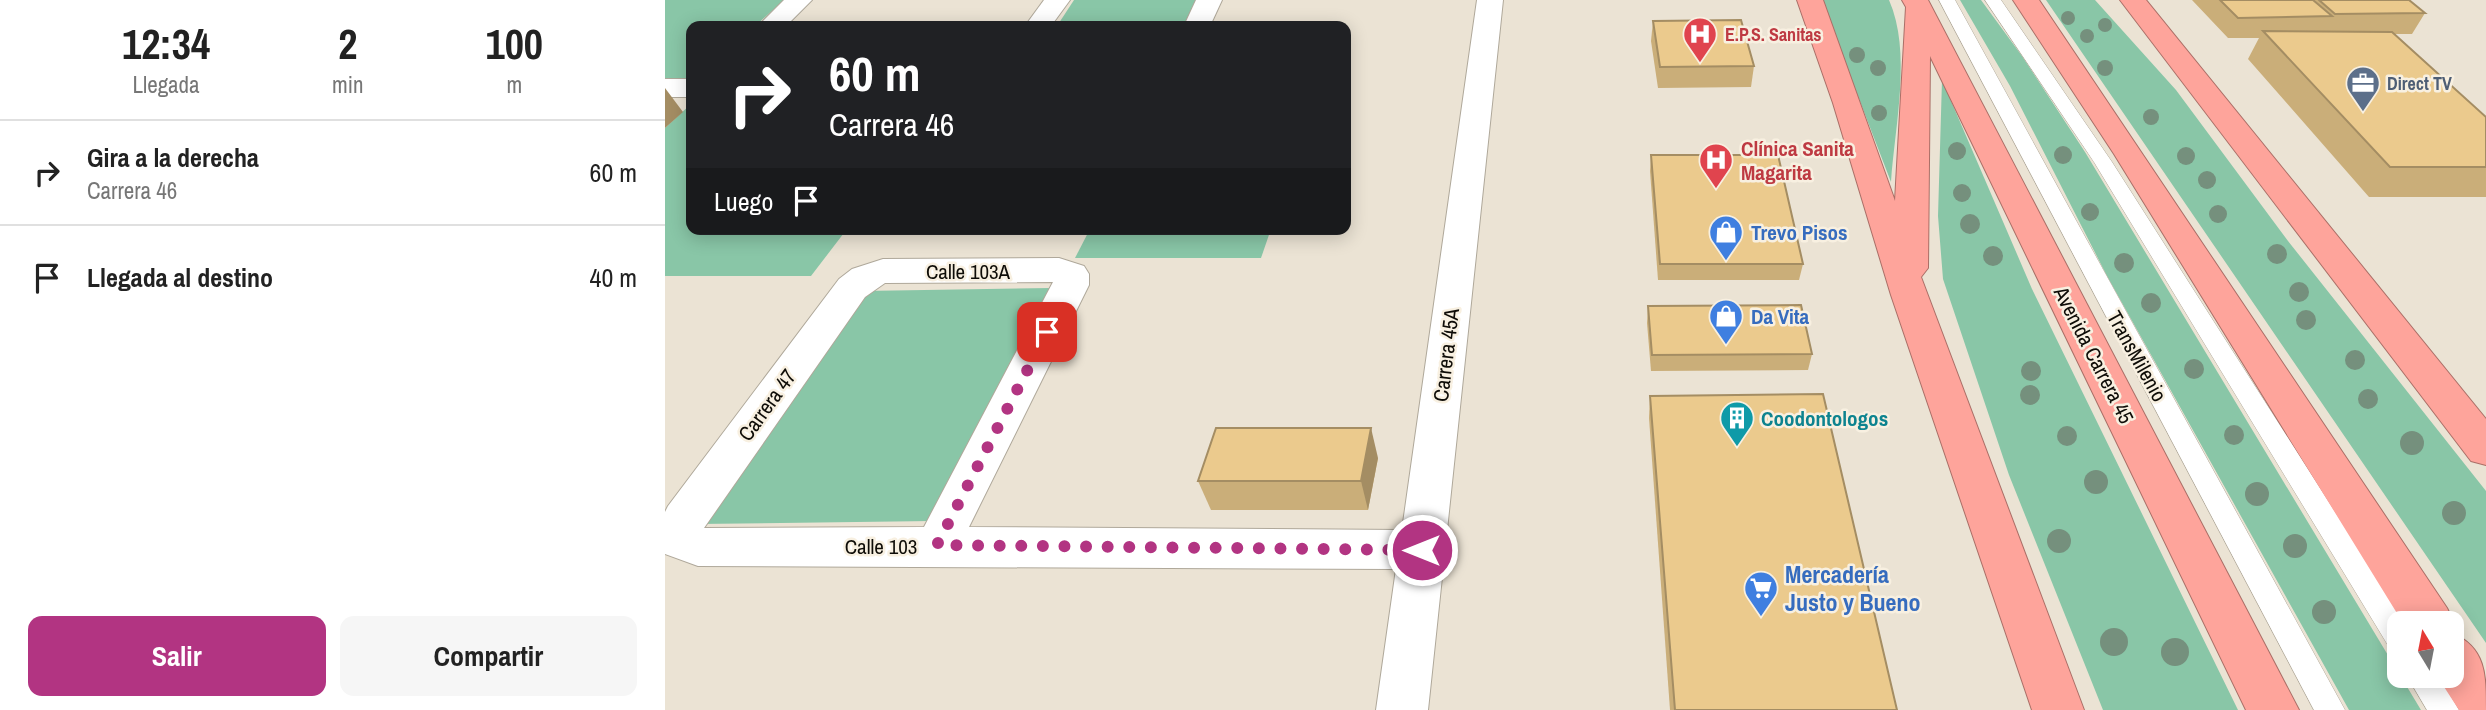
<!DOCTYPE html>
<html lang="es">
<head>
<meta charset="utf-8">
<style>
  body { margin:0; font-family:"Archivo Narrow",sans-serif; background:#f6f6f6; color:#222; height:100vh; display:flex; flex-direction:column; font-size:26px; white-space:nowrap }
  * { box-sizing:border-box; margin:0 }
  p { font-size:23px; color:#767676 }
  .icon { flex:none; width:38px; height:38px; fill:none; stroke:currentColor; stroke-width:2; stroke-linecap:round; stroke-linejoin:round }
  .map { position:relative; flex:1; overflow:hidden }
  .details { display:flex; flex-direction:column; background:#fff; width:665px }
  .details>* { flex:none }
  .guide { position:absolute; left:21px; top:21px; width:665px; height:214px; border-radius:14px; box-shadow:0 4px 18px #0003; background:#202124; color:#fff; overflow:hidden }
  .needle { width:46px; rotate:350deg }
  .controls { position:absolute; left:1722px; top:611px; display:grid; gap:14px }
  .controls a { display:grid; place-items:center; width:77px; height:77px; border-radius:14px; background:#fff; box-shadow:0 4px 18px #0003; font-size:35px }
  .pin { position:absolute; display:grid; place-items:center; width:60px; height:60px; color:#fff; margin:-30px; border-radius:14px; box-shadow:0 4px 10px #0006 }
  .me { position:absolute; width:77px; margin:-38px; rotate:270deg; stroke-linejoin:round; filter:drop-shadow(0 0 5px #0008) }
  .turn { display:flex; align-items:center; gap:24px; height:147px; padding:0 28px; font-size:32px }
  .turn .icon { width:91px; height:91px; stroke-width:2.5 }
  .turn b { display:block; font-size:49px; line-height:60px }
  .then { display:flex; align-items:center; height:66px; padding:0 28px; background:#0003; gap:14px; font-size:26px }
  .eta { display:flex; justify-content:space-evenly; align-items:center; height:119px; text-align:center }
  .eta b { font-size:42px; font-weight:800; line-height:49px }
  .button { display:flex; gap:14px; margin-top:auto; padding:14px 28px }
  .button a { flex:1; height:80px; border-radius:14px; background:#b23482; color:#fff; font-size:28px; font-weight:800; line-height:80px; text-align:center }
  .button a+a { background:#f6f6f6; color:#222 }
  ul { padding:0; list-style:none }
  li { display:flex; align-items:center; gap:21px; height:105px; padding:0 28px; border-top:2px solid #e0e0e0 }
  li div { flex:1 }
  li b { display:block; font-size:26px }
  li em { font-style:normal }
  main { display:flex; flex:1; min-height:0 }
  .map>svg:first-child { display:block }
</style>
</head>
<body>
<main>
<section class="details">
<div class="eta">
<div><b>12:34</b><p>Llegada</p></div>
<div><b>2</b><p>min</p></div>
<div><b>100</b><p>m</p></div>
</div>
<ul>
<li><svg class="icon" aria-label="right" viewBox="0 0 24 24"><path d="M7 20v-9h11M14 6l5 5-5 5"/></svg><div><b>Gira a la derecha</b><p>Carrera 46</p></div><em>60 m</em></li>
<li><svg class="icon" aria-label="arrive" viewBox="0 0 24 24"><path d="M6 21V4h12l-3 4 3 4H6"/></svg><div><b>Llegada al destino</b></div><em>40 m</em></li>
</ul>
<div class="button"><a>Salir</a><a>Compartir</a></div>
</section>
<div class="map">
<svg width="1821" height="710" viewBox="0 0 1821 710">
  <rect width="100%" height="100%" fill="#ebe3d4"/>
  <g fill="#89c6a7">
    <polygon points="0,0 119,0 90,26 26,26 26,79 0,79"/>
    <polygon points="409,0 539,0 527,26 392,26"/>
    <path d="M1156 0H1224C1247 52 1230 125 1226 182Z"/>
    <polygon points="1295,0 1316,0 1357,56 1420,152 1756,710 1684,710 1442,276 1345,86"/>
    <polygon points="1381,0 1430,0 1511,90 1623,241 1821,491 1821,643"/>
    <polygon points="1277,80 1367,289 1573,710 1438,710 1344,475 1278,279 1273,216"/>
    <polygon points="26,104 26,229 182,229 146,276 0,276 0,128"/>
    <polygon points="425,229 606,229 596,258 410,258"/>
    <polygon points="386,288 267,521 33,524 197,291"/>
  </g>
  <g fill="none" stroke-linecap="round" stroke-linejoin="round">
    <g stroke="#afa89a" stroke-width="1">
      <g id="lane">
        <polygon points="1274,0 1290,0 1680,710 1649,710"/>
        <polygon points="1320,0 1336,0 1447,162 1741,623 1734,623 1734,651 1724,647 1429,162"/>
        <polygon points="1742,676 1774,676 1794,710 1762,710"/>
      </g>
    </g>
    <g stroke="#afa89a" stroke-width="2">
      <g id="street">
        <polygon points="119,0 147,0 121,26 93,26"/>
        <polygon points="379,0 405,0 386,26 360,26"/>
        <polygon points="531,0 557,0 545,26 519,26"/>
        <path d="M812 0H838L763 710H711L731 569 33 566 0 554V512L3 506 174 279 187 269 218 259 394 258 419 266 424 274V285L304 527 737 530ZM388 282 259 527 39 528 200 297 220 283Z"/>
        <rect x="0" y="79" width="26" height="18"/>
      </g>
    </g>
    <g stroke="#aa6f67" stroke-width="2">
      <g id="highway">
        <polygon points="1132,0 1158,0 1230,201 1241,7 1237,0 1263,0 1634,710 1581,710 1265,56 1263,268 1256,277 1419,710 1367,710 1226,295 1168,103"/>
        <polygon points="1348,0 1374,0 1782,608 1789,623 1787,628 1787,623 1738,623 1449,154"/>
        <polygon points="1455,0 1481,0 1821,419 1821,465 1806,461"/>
        <path d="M1787 633C1821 648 1821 674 1821 710H1794L1772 676H1787Z"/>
      </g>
    </g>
    <use href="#lane" fill="#fff" fill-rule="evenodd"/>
    <use href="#street" fill="#fff" fill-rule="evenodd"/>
    <use href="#highway" fill="#fea49b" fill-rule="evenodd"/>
  </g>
  <g fill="#75907d">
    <circle cx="1403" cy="18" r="7"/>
    <circle cx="1440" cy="25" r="7"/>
    <circle cx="1422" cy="36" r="7"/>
    <circle cx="1192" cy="55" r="8"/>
    <circle cx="1213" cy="68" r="8"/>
    <circle cx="1440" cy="68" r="8"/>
    <circle cx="1214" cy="113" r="8"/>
    <circle cx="1486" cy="117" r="8"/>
    <circle cx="1292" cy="151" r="9"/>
    <circle cx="1398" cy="155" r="9"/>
    <circle cx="1521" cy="156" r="9"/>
    <circle cx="1542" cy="180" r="9"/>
    <circle cx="1297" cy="193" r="9"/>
    <circle cx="1425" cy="212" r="9"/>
    <circle cx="1553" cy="214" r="9"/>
    <circle cx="1305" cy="224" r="10"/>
    <circle cx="1612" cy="254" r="10"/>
    <circle cx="1328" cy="256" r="10"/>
    <circle cx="1459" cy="263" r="10"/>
    <circle cx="1634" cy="292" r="10"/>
    <circle cx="1486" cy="303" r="10"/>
    <circle cx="1641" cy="320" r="10"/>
    <circle cx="1690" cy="360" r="10"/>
    <circle cx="1529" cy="369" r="10"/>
    <circle cx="1366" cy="371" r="10"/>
    <circle cx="1365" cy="395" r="10"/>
    <circle cx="1703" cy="399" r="10"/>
    <circle cx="1569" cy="435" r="10"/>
    <circle cx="1402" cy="436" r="10"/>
    <circle cx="1747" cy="443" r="12"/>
    <circle cx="1431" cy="482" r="12"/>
    <circle cx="1592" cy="494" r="12"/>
    <circle cx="1789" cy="513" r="12"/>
    <circle cx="1394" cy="541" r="12"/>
    <circle cx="1630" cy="546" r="12"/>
    <circle cx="1659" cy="612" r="12"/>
    <circle cx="1449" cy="642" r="14"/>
    <circle cx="1510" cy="652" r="14"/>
  </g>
  <g fill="#caae79">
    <polygon points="1527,0 1744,0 1760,13 1747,34 1729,34 1821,117 1821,197 1704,197 1583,59 1594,38 1563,38"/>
    <polygon points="988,21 1089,66 1086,87 993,88 986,41"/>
    <polygon points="986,155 1138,264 1134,280 993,280 985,171"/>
    <polygon points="983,306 1147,354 1143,370 986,371 982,323"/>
    <polygon points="985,396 1232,710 1005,710 984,418"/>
    <polygon points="713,458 703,510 546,510 533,481"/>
  </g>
  <g fill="#a48d63">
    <polygon points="0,88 18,112 0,128"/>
    <polygon points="706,428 713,458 703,510 696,481"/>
  </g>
  <g fill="#ebca8d" stroke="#a48d63" stroke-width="2">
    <polygon points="1555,0 1648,0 1667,16 1573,18"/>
    <polygon points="1654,0 1744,0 1760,13 1670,14"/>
    <polygon points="1076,20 1089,66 995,67 988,21"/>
    <polygon points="1598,31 1727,32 1821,117 1821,167 1725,167"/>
    <polygon points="986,155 1113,155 1138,264 995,264"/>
    <polygon points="1136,305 1147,354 987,355 983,306"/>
    <polygon points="1158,394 1232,710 1010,710 985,396"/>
    <polygon points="551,428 706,428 696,481 533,481"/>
  </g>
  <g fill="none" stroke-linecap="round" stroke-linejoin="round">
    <polyline stroke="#b23482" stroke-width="12" stroke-dasharray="0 21.6" points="382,332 272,545 757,550"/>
  </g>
  <defs>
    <g id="hospital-pin" transform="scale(1.75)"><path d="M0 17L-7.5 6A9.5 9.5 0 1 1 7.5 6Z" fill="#e0444e" stroke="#f8f0e1"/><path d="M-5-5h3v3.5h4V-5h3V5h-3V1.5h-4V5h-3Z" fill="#fff"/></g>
    <g id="office-pin" transform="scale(1.75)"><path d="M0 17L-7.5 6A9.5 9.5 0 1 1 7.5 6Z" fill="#5c6f8a" stroke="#f8f0e1"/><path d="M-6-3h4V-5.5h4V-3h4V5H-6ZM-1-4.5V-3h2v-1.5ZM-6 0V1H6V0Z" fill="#fff"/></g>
    <g id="shop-pin" transform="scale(1.75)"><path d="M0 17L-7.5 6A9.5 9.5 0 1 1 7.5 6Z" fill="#3f7fe0" stroke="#f8f0e1"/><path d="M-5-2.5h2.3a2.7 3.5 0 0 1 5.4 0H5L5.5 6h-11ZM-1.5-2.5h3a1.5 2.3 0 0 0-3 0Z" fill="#fff"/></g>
    <g id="building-pin" transform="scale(1.75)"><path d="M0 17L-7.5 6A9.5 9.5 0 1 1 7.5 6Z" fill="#0f9aa8" stroke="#f8f0e1"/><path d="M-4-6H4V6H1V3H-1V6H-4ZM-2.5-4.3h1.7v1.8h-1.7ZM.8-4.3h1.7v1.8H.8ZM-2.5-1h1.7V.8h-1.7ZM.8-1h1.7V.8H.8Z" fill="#fff"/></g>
    <g id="supermarket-pin" transform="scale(1.75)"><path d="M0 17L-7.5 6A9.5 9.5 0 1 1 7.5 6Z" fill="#3f7fe0" stroke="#f8f0e1"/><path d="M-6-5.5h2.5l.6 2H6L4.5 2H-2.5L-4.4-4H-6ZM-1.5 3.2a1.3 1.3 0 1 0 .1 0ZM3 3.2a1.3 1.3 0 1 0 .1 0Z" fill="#fff"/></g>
  </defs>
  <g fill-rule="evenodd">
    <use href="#hospital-pin" x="1035" y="34"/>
    <use href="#office-pin" x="1698" y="83"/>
    <use href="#hospital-pin" x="1051" y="160"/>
    <use href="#shop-pin" x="1061" y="232"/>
    <use href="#shop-pin" x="1061" y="316"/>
    <use href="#building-pin" x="1072" y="418"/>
    <use href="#supermarket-pin" x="1096" y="588"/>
  </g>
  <g text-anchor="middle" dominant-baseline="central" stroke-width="5" stroke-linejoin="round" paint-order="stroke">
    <g font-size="18" font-weight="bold" fill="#be3a42" stroke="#f8f0e1" text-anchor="start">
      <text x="1060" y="34">E.P.S. Sanitas</text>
    </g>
    <g font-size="18" font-weight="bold" fill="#4e5e75" stroke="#f8f0e1" text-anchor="start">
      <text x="1722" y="83">Direct TV</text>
    </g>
    <g font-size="21" font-weight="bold" fill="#be3a42" stroke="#f8f0e1" text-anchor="start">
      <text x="1076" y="148">Clínica Sanita<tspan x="1076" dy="24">Magarita</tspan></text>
    </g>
    <g font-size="21" font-weight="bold" fill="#366cbe" stroke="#f8f0e1" text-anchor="start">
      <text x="1086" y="232">Trevo Pisos</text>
      <text x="1086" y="316">Da Vita</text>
    </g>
    <g font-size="21" fill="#0e0c07" stroke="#f8f0e1">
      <text x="303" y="271">Calle 103A</text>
      <text transform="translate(781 355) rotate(-83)">Carrera 45A</text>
      <text transform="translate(1429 355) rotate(63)">Avenida Carrera 45</text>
      <text transform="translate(1472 356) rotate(61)">TransMilenio</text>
      <text transform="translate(102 405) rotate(-54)">Carrera 47</text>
      <text x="216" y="546">Calle 103</text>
    </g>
    <g font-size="21" font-weight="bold" fill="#0d838f" stroke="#f8f0e1" text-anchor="start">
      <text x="1096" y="418">Coodontologos</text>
    </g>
    <g font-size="24" font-weight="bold" fill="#366cbe" stroke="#f8f0e1" text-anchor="start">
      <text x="1120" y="574">Mercadería<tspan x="1120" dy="28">Justo y Bueno</tspan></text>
    </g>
  </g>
</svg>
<div class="controls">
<a><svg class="needle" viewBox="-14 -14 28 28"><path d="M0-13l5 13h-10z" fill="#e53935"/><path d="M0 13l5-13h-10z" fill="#767676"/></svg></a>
</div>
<div class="pin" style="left:382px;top:332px;background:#d93025"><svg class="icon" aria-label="arrive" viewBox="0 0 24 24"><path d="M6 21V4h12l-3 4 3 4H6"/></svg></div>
<svg class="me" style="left:757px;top:550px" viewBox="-20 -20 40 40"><circle r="17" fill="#b23482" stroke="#fff" stroke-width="3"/><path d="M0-11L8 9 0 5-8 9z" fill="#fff"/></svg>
<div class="guide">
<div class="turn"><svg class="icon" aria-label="right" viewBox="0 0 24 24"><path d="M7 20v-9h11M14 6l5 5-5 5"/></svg><div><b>60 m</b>Carrera 46</div></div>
<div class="then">Luego<svg class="icon" aria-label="arrive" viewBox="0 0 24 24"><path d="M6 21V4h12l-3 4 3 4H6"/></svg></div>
</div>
</div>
</main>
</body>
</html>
